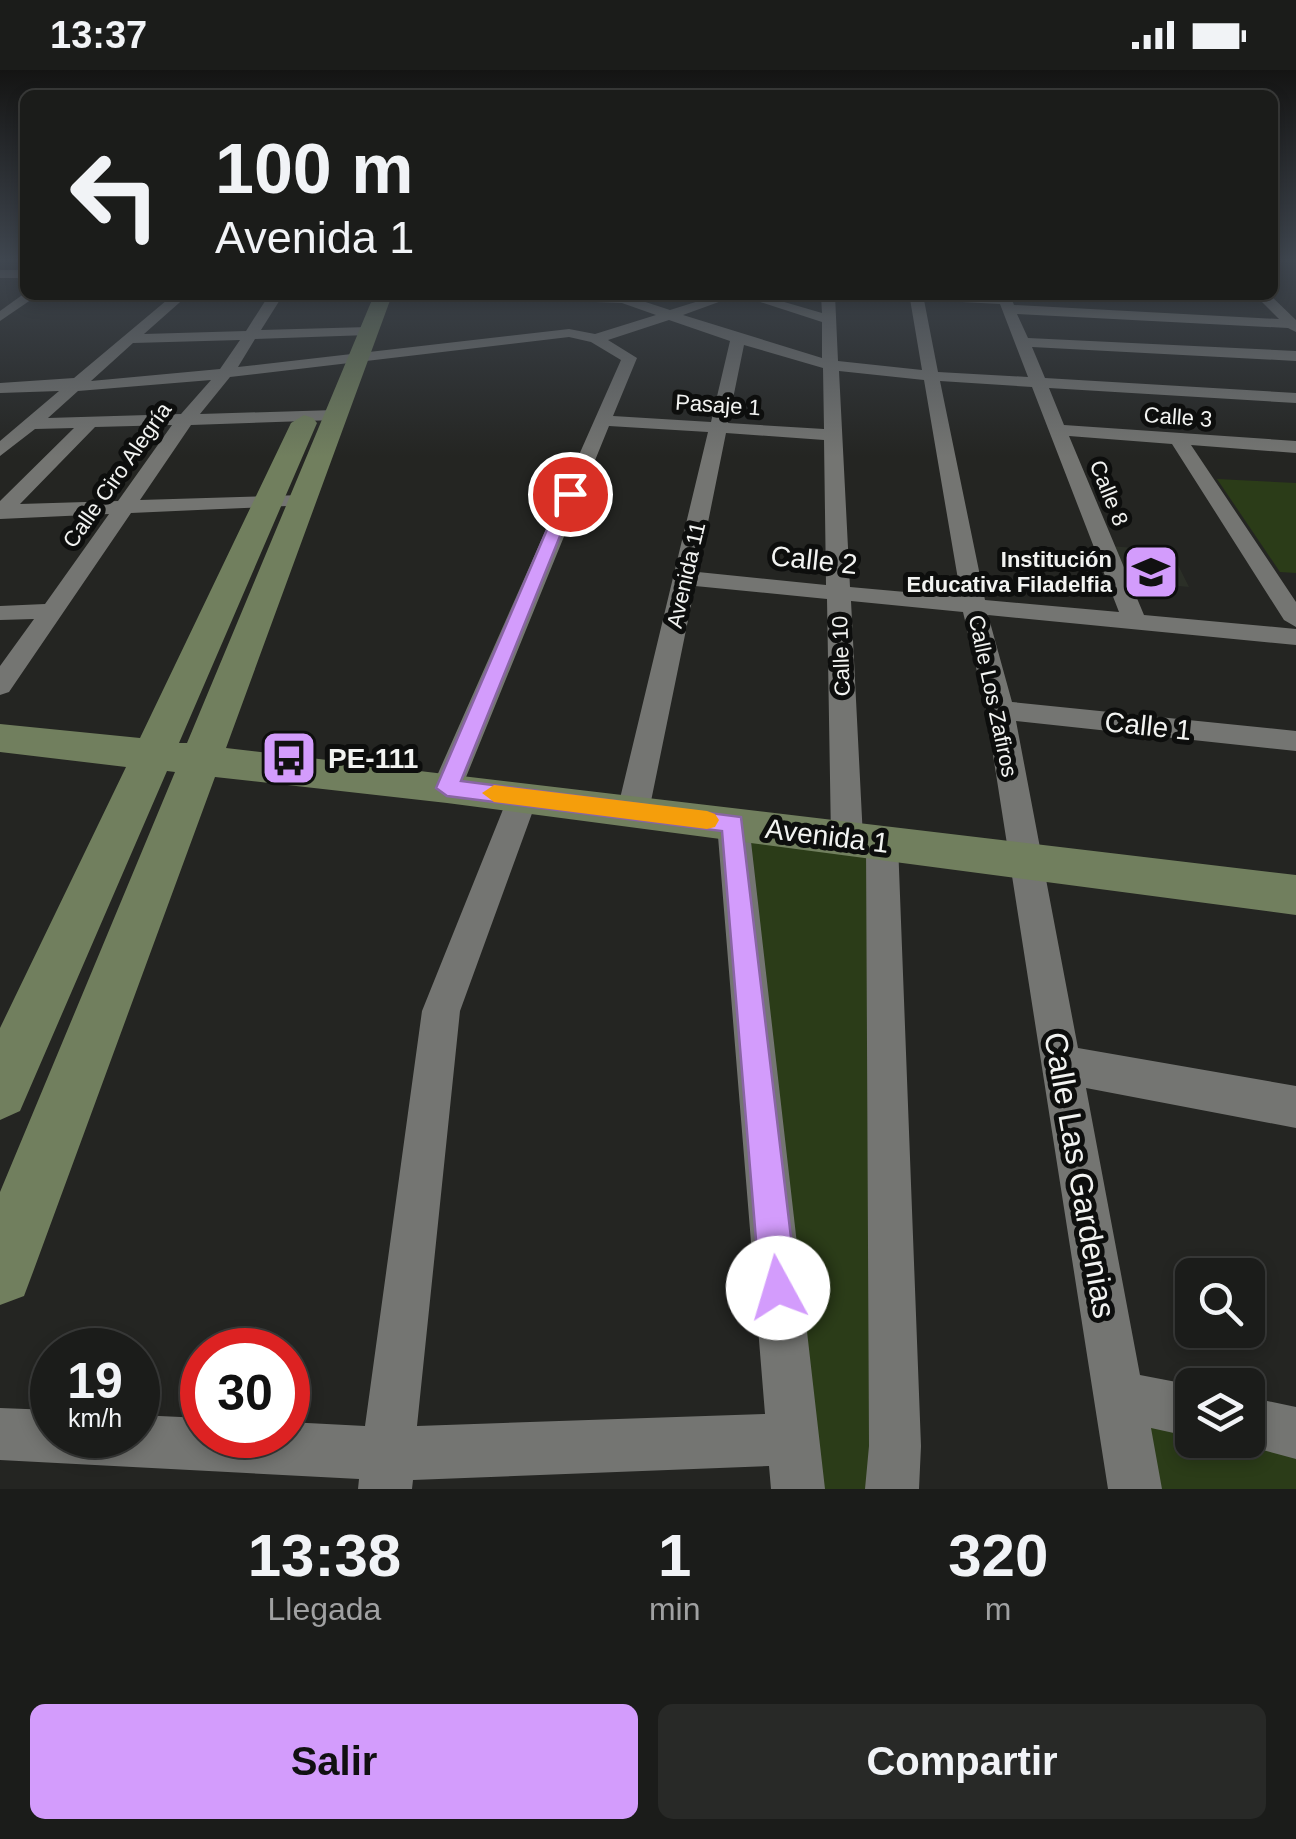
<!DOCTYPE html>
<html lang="es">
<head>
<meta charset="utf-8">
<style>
  body { margin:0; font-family:Helvetica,sans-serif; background:#282927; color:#f1f3f6; height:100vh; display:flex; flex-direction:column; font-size:38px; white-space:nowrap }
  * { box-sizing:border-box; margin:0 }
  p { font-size:32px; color:#a0a1a2 }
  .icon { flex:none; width:55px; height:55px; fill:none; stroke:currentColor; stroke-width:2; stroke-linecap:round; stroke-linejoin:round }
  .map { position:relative; height:1419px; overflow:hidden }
  .sheet { display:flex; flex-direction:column; background:#1b1c1a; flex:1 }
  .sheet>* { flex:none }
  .guide { position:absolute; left:20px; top:20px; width:1258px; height:210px; border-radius:15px; box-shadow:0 5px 15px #0003,0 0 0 2px #393a39; background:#1b1c1a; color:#f1f3f6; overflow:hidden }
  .controls { position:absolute; left:1175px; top:1188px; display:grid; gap:20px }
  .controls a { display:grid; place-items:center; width:90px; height:90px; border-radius:15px; background:#1b1c1a; box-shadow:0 5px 15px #0003,0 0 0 2px #393a39; font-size:50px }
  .speed { position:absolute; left:30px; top:1258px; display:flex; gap:20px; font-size:50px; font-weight:700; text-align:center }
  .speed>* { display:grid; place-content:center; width:130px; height:130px; border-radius:50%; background:#1b1c1a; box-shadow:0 5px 15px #0003,0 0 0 2px #393a39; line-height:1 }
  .speed small { font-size:25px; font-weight:400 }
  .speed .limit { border:15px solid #d22; background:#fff; color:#111 }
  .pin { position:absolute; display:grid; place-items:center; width:85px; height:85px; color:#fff; margin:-42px; border:5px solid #fff; border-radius:50%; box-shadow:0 2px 10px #0007 }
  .me { position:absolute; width:110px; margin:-55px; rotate:354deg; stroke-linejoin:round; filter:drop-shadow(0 0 8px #0008) }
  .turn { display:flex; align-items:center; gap:35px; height:210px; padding:0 30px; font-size:45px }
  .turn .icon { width:130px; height:130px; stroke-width:2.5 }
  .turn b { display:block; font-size:70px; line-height:85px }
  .eta { display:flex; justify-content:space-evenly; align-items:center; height:170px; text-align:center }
  .eta b { font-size:60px; font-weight:700; line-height:70px }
  .action { display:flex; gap:20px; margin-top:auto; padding:20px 30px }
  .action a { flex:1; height:115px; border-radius:15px; background:#d39cfc; color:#111; font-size:40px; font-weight:700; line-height:115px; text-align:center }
  .action a+a { background:#282927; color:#f1f3f6 }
  .status { display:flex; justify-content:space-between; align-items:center; height:70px; padding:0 50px; background:#1b1c1a; direction:ltr }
  .status svg { height:28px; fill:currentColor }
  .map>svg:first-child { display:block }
</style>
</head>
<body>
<div class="status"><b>13:37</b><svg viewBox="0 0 49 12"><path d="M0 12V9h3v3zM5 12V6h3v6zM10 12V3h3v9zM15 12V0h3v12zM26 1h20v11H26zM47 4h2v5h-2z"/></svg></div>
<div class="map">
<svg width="1296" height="1419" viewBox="0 0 1296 1419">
  <rect width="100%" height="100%" fill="#242522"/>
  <polygon fill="#2b2f27" points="1110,476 1171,481 1189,517 1125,511"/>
  <g fill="#2b3c18">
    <polygon points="1217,409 1296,413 1296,503 1280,502"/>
    <polygon points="734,762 882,773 892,1419 799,1419"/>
    <polygon points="1119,1326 1192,1341 1192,1370 1248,1370 1248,1353 1296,1363 1296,1419 1135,1419"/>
  </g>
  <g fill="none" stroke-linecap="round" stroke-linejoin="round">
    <g fill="#747572" fill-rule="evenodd">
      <rect x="0" y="200" width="25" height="8"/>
      <polygon points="25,223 38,225 0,251 0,241"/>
      <path d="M173 225H188L144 264 246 261 269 225H283L261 260 368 257 375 261 368 265 255 269 238 297 569 259 595 264 656 245 622 233 516 229 509 225H624L670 240 718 225H738L683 245 822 288V252L739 225H760L822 243 821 225H835L838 291 922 300 910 229 902 225H1010L1014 235 1279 249 1255 225H1270L1296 250V262L1288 258 1017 244 1028 268 1296 281V291L1032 277 1045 308 1296 323V333L1049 318 1064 355 1296 371V383L1191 375 1296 532V557L1284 550 1172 374 1069 366 1144 545 1296 559V575L988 545 1012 632 1296 661V681L1016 651 1078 978 1296 1016V1058L1086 1018 1140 1305 1192 1315V1367L1151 1358 1162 1419H1108L986 640 963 542 851 531 863 768 858 777 847 781 836 777 831 768 827 529 695 516 649 741 644 749 633 753 622 749 617 741 708 362 609 356 462 717 458 725 447 728 436 725 432 717 621 290 591 272 569 267 230 307 200 344 335 340 344 345 335 350 191 355 140 430 302 425 309 427V435L131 443 9 622 0 625V596L34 549 0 550V536L45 534 109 444 0 449V431L74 358 35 359 0 386V371L59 321 0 323V313L74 308ZM924 230 1000 234 1028 307 938 302ZM669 250 730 271 711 352 613 346 637 288 608 270ZM240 270 220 299 91 311 133 273ZM744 275 823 298 824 359 728 353ZM839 301 924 310 961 527 850 517ZM211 310 181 344 48 348 78 321ZM940 311 1032 317 1119 542 985 530ZM172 355 118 431 20 434 95 357ZM726 363 824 370 826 515 698 502Z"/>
      <polygon points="523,715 534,719 538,727 460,941 417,1356 765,1344 717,754 722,745 733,742 744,745 749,754 825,1419 771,1419 769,1396 413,1410 412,1419 358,1419 359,1409 0,1390 0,1338 52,1340 52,1365 138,1365 138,1345 202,1348 202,1365 288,1365 288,1352 365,1356 422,941 508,727 512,719"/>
      <polygon points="882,760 893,764 898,773 921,1376 919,1419 865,1419 869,1376 866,773 871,764"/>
      <polygon points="1248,1327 1296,1337 1296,1389 1230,1371 1248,1370"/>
    </g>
    <polygon fill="#717f5e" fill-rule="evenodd" points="374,225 392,225 226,678 1296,805 1296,845 447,733 215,707 33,1202 24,1226 0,1235 0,1122 175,702 167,701 20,1041 0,1050 0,958 126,697 0,682 0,654 140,668 291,353 304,345 313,348 317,353 179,673 187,673"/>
  </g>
  <linearGradient id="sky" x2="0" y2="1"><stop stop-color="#141413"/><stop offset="0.49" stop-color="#3f464f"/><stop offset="1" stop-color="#3f464f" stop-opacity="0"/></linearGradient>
  <rect width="1296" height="387" fill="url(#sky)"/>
  <polygon fill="#d39cfc" stroke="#8965a4" stroke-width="2.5" points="564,420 577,424 461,711 741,747 797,1218 791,1230 778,1236 766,1230 760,1218 722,761 447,726 436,718"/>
  <polygon fill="#f59e0b" points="494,715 707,741 715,744 719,750 715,757 707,759 494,732 482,723"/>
  <defs>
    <g id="school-square" transform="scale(2.875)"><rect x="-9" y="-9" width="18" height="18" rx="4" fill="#d39cfc" stroke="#0d0e0d"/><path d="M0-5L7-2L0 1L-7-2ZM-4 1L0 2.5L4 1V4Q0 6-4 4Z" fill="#111"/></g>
    <g id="bus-square" transform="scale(2.875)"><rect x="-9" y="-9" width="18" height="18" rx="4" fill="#d39cfc" stroke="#0d0e0d"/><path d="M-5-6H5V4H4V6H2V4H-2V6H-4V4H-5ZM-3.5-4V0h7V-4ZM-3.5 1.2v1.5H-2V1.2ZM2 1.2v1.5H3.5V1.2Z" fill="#111"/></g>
  </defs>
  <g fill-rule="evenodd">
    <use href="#school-square" x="1151" y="502"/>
    <use href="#bus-square" x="289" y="688"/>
  </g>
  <g text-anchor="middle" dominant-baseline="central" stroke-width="10" stroke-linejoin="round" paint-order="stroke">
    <g font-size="22" fill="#f2f3f1" stroke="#0d0e0d">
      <text transform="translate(718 335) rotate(4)">Pasaje 1</text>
      <text transform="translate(1178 347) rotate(4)">Calle 3</text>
      <text transform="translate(117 405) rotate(-55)">Calle Ciro Alegría</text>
      <text transform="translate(1109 423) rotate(68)">Calle 8</text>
      <text transform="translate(686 505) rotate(-77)">Avenida 11</text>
      <text transform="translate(841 586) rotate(-92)">Calle 10</text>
      <text transform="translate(993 626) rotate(78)">Calle Los Zafiros</text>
    </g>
    <g font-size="22" font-weight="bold" fill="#f2f3f1" stroke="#0d0e0d" text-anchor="end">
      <text x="1112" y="489">Institución<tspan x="1112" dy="25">Educativa Filadelfia</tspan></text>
    </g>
    <g font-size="28" fill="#f2f3f1" stroke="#0d0e0d">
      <text transform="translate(814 490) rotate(6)">Calle 2</text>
      <text transform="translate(1148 656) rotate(6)">Calle 1</text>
      <text transform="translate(827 766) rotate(7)">Avenida 1</text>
    </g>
    <g font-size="28" font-weight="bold" fill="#f2f3f1" stroke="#0d0e0d" text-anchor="start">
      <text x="328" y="688">PE-111</text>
    </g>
    <g font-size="32" fill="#f2f3f1" stroke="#0d0e0d">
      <text transform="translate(1080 1105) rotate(80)">Calle Las Gardenias</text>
    </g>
  </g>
</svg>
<div class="controls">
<a><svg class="icon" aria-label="search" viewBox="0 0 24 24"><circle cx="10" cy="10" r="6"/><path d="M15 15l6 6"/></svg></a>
<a><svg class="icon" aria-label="layers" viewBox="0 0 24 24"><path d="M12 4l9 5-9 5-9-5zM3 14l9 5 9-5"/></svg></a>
</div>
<div class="speed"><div>19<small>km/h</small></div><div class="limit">30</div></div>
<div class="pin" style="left:570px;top:424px;background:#d93025"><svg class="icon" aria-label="arrive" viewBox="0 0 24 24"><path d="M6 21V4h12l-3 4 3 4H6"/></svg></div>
<svg class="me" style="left:778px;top:1218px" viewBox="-20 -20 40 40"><circle r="19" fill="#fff"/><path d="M0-13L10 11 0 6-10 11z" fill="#d39cfc"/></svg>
<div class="guide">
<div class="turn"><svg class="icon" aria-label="left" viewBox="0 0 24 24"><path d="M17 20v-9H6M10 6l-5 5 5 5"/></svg><div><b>100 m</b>Avenida 1</div></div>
</div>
</div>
<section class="sheet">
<div class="eta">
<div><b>13:38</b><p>Llegada</p></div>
<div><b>1</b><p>min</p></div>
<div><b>320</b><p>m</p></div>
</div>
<div class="action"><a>Salir</a><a>Compartir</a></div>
</section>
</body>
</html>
